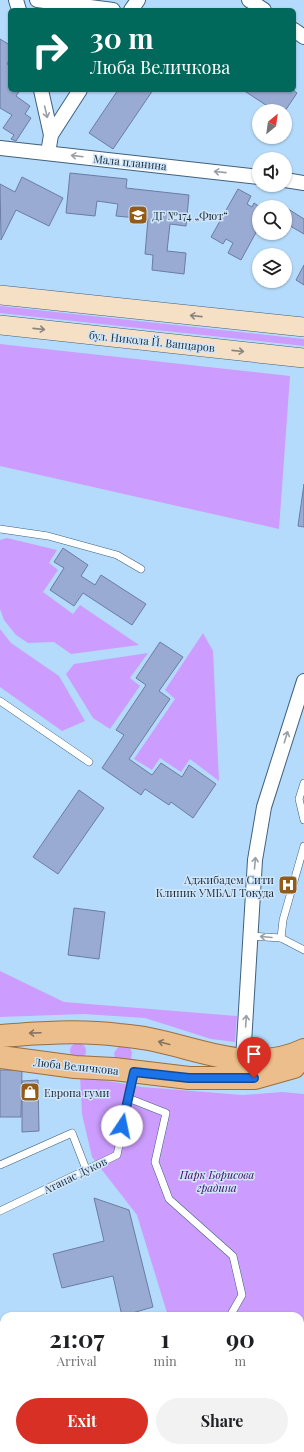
<!DOCTYPE html>
<html lang="en">
<head>
<meta charset="utf-8">
<style>
  body { margin:0; font-family:"Playfair Display",serif; background:#f2f2f2; color:#202124; height:100vh; display:flex; flex-direction:column; font-size:15px; white-space:nowrap }
  * { box-sizing:border-box; margin:0 }
  p { font-size:13px; color:#757577 }
  .icon { flex:none; width:22px; height:22px; fill:none; stroke:currentColor; stroke-width:2; stroke-linecap:round; stroke-linejoin:round }
  .map { position:relative; flex:1; overflow:hidden }
  .side { position:absolute; left:0px; top:1312px; width:304px; height:140px; display:flex; flex-direction:column; background:#fff; border-radius:12px 12px 0 0; box-shadow:0 1px 3px #0004 }
  .side>* { flex:none }
  .hud { position:absolute; left:8px; top:8px; width:288px; height:84px; border-radius:6px; box-shadow:0 1px 3px #0004; background:#00695c; color:#fff; overflow:hidden }
  .needle { width:26px; rotate:29deg }
  .controls { position:absolute; left:252px; top:104px; display:grid; gap:8px }
  .controls a { display:grid; place-items:center; width:40px; height:40px; border-radius:50%; background:#fff; box-shadow:0 1px 3px #0004; font-size:20px }
  .pin { position:absolute; display:grid; place-items:center; width:34px; height:34px; color:#fff; margin:-41px -17px; border-radius:50% 50% 50% 0; rotate:-45deg; box-shadow:0 0 4px #0007 }
  .pin .icon { rotate:45deg }
  .me { position:absolute; width:44px; margin:-22px; rotate:11deg; stroke-linejoin:round; filter:drop-shadow(0 0 3px #0008) }
  .turn { display:flex; align-items:center; gap:14px; height:84px; padding:0 16px; font-size:18px }
  .turn .icon { width:52px; height:52px; stroke-width:2.5 }
  .turn b { display:block; font-size:28px; line-height:34px }
  .eta { display:flex; justify-content:space-evenly; align-items:center; height:68px; text-align:center }
  .eta b { font-size:24px; font-weight:700; line-height:28px }
  .primary-button { display:flex; gap:8px; margin-top:auto; padding:8px 16px }
  .primary-button a { flex:1; height:46px; border-radius:24px; background:#d93025; color:#fff; font-size:16px; font-weight:700; line-height:46px; text-align:center }
  .primary-button a+a { background:#f2f2f2; color:#202124 }
  .map>svg:first-child { display:block }
</style>
</head>
<body>
<div class="map">
<svg width="304" height="1452" viewBox="0 0 304 1452">
  <rect width="100%" height="100%" fill="#b5dbfc"/>
  <g fill="#cc9dfe">
    <polygon points="0,306 304,339 304,346 0,313"/>
    <polygon points="0,344 290,376 279,529 0,466"/>
    <polygon points="7,538 57,550 49,563 58,570 43,592 73,614 80,605 139,645 71,654 54,642 28,643 16,635 4,620 0,609 0,540"/>
    <polygon points="0,629 11,643 59,676 85,721 62,731 0,687"/>
    <polygon points="203,633 213,651 219,781 190,759 181,772 160,758 152,770 134,759 175,699 165,690"/>
    <polygon points="148,653 130,678 140,686 110,729 93,718 66,674 74,664"/>
    <polygon points="0,971 64,1002 237,1016 235,1042 211,1039 145,1018 84,1014 0,1017"/>
    <circle cx="78" cy="1051" r="8"/>
    <polygon points="123,1045 130,1048 132,1052 131,1060 116,1061 114,1053 119,1046"/>
    <polygon points="80,1076 142,1087 243,1095 282,1092 304,1094 304,1452 135,1452 144,1448 300,1448 300,1316 168,1316 137,1215 92,1157 82,1114"/>
  </g>
  <g fill="none" stroke-linecap="round" stroke-linejoin="round">
    <g stroke="#007ec9" stroke-width="23">
      <polyline points="300,1391 304,1388"/>
      <polyline points="197,1452 213,1448"/>
    </g>
  </g>
  <g fill="#99abd2" stroke="#6b7ca1">
    <polygon points="0,39 10,45 10,58 7,64 10,66 10,90 20,90 16,96 30,106 25,114 31,118 16,141 11,139 14,135 3,128 12,115 0,108"/>
    <polygon points="118,90 153,90 113,149 89,133"/>
    <polygon points="243,90 293,90 297,93 285,111 275,111"/>
    <polygon points="70,173 127,179 126,188 189,195 186,226 170,224 167,251 186,253 184,274 152,270 153,255 145,254 148,219 116,216 118,204 97,201 95,216 66,213"/>
    <polygon points="22,177 63,198 49,226 16,210 1,240 0,184 15,192"/>
    <polygon points="238,189 251,196 247,204 252,207 254,203 260,207 259,207 259,227 241,260 228,253 233,243 226,239 223,244 211,237"/>
    <polygon points="274,201 285,207 270,207"/>
    <polygon points="285,207 304,219 304,234 285,223"/>
    <polygon points="304,265 304,285 296,280"/>
    <polygon points="304,484 304,527 298,526"/>
    <polygon points="63,548 88,565 81,576 95,585 101,575 146,604 132,625 83,593 74,606 50,590 64,568 54,562"/>
    <polygon points="160,642 183,657 159,691 170,699 129,759 152,775 161,763 182,777 189,765 216,784 193,818 171,802 169,805 145,789 141,795 102,768 124,735 116,730 146,685 136,678"/>
    <polygon points="79,790 104,808 58,874 33,857"/>
    <polygon points="74,908 105,912 99,959 68,955"/>
    <polygon points="0,1070 22,1070 21,1117 0,1117"/>
    <polygon points="38,1080 39,1131 22,1132 22,1081"/>
    <polygon points="94,1198 129,1210 153,1307 122,1316 113,1276 62,1288 53,1254 104,1241"/>
  </g>
  <g fill="none" stroke-linecap="round" stroke-linejoin="round">
    <g stroke="#3f607d" stroke-width="8">
      <g id="lane">
        <polyline points="0,529 48,536 117,555 141,569"/>
        <polyline points="0,701 89,762"/>
        <polyline points="304,783 299,799 304,820"/>
        <polyline points="251,936 281,938 304,950"/>
        <polyline points="281,938 283,920 304,846"/>
        <polyline points="128,1098 166,1113 155,1162 169,1199 233,1256 242,1295 230,1316"/>
        <polyline points="0,1165 72,1133 86,1169"/>
        <polyline points="0,1211 117,1155 134,1074"/>
      </g>
    </g>
    <g stroke="#3f607d" stroke-width="16">
      <g id="street">
        <polyline points="16,0 19,10"/>
        <polyline points="37,0 113,10"/>
        <polyline points="249,0 264,10"/>
        <polyline points="131,10 138,0"/>
        <polyline points="294,30 304,37"/>
        <polyline points="41,90 51,135"/>
        <polyline points="0,148 259,177"/>
        <polyline points="48,153 51,135 80,90"/>
        <polyline points="285,180 304,183"/>
        <polyline points="243,1060 255,860 264,807 304,681"/>
      </g>
    </g>
    <g stroke="#3f607d" stroke-width="20">
      <g id="secondary">
        <polyline points="0,295 304,327"/>
        <polyline points="0,325 304,358"/>
      </g>
    </g>
    <g stroke="#9b6e3c" stroke-width="24">
      <g id="primary">
        <path d="M0 1036C39 1033 79 1030 119 1035 129 1036 139 1037 149 1039 201 1049 252 1075 304 1050"/>
        <polyline points="0,1057 75,1067 114,1069 189,1078 255,1078 294,1067"/>
      </g>
    </g>
    <use href="#lane" stroke="#fff" stroke-width="7"/>
    <use href="#street" stroke="#fff" stroke-width="14"/>
    <use href="#secondary" stroke="#f5dfc5" stroke-width="19"/>
    <use href="#primary" stroke="#ecbe8b" stroke-width="22"/>
  </g>
  <defs><path id="oneway-shaft" d="M-6 0H5M1.5-3L5.5 0L1.5 3" fill="none" stroke-width="1.6" stroke-linecap="round" stroke-linejoin="round"/></defs>
  <g stroke="#999fa5">
    <use href="#oneway-shaft" transform="translate(46 112) rotate(77)"/>
    <use href="#oneway-shaft" transform="translate(77 156) rotate(-173)"/>
    <use href="#oneway-shaft" transform="translate(220 172) rotate(-174)"/>
    <use href="#oneway-shaft" transform="translate(286 737) rotate(-73)"/>
    <use href="#oneway-shaft" transform="translate(255 863) rotate(-85)"/>
    <use href="#oneway-shaft" transform="translate(266 937) rotate(-175)"/>
    <use href="#oneway-shaft" transform="translate(246 1021) rotate(-86)"/>
  </g>
  <g stroke="#88847e">
    <use href="#oneway-shaft" transform="translate(196 316) rotate(-174)"/>
    <use href="#oneway-shaft" transform="translate(39 329) rotate(6)"/>
    <use href="#oneway-shaft" transform="translate(238 351) rotate(6)"/>
  </g>
  <g stroke="#847461">
    <use href="#oneway-shaft" transform="translate(35 1033) rotate(178)"/>
    <use href="#oneway-shaft" transform="translate(164 1043) rotate(-165)"/>
  </g>
  <g fill="none" stroke-linecap="round" stroke-linejoin="round">
    <g stroke="#114b97" stroke-width="10">
      <polyline id="route" points="122,1126 134,1072 189,1078 254,1078"/>
    </g>
    <use href="#route" stroke="#1a73e8" stroke-width="7"/>
  </g>
  <defs>
    <g id="school-square" transform="scale(1)"><rect x="-9" y="-9" width="18" height="18" rx="4" fill="#945b16" stroke="#d0e6fa"/><path d="M0-5L7-2L0 1L-7-2ZM-4 1L0 2.5L4 1V4Q0 6-4 4Z" fill="#fff"/></g>
    <g id="hospital-square" transform="scale(1)"><rect x="-9" y="-9" width="18" height="18" rx="4" fill="#945b16" stroke="#d0e6fa"/><path d="M-5-5h3v3.5h4V-5h3V5h-3V1.5h-4V5h-3Z" fill="#fff"/></g>
    <g id="shop-square" transform="scale(1)"><rect x="-9" y="-9" width="18" height="18" rx="4" fill="#945b16" stroke="#d0e6fa"/><path d="M-5-2.5h2.3a2.7 3.5 0 0 1 5.4 0H5L5.5 6h-11ZM-1.5-2.5h3a1.5 2.3 0 0 0-3 0Z" fill="#fff"/></g>
  </defs>
  <g fill-rule="evenodd">
    <use href="#school-square" x="138" y="215"/>
    <use href="#hospital-square" x="288" y="885"/>
    <use href="#shop-square" x="30" y="1092"/>
  </g>
  <g text-anchor="middle" dominant-baseline="central" stroke-width="3" stroke-linejoin="round" paint-order="stroke">
    <g font-size="11" fill="#1c2a37" stroke="#d0e6fa">
      <text transform="translate(130 162) rotate(6)">Мала планина</text>
      <text transform="translate(152 341) rotate(6)">бул. Никола Й. Вапцаров</text>
      <text transform="translate(76 1066) rotate(6)">Люба Величкова</text>
      <text transform="translate(75 1175) rotate(-26)">Атанас Дуков</text>
    </g>
    <g font-size="11" fill="#1c2a37" stroke="#d0e6fa" text-anchor="start">
      <text x="152" y="215">ДГ №174 „Фют“</text>
      <text x="274" y="879" text-anchor="end">Аджибадем Сити<tspan x="274" dy="13">Клиник УМБАЛ Токуда</tspan></text>
      <text x="44" y="1092">Европа гуми</text>
    </g>
    <g font-size="11" font-style="italic" fill="#3d0761" stroke="#d0e6fa">
      <text x="217" y="1174">Парк Борисова<tspan x="217" dy="13">градина</tspan></text>
    </g>
  </g>
</svg>
<div class="controls">
<a><svg class="needle" viewBox="-14 -14 28 28"><path d="M0-13l5 13h-10z" fill="#e53935"/><path d="M0 13l5-13h-10z" fill="#757577"/></svg></a>
<a><svg class="icon" aria-label="sound" viewBox="0 0 24 24"><path d="M4 9h4l5-4v14l-5-4H4zM17 9q2 3 0 6"/></svg></a>
<a><svg class="icon" aria-label="search" viewBox="0 0 24 24"><circle cx="10" cy="10" r="6"/><path d="M15 15l6 6"/></svg></a>
<a><svg class="icon" aria-label="layers" viewBox="0 0 24 24"><path d="M12 4l9 5-9 5-9-5zM3 14l9 5 9-5"/></svg></a>
</div>
<div class="pin" style="left:254px;top:1078px;background:#d93025"><svg class="icon" aria-label="arrive" viewBox="0 0 24 24"><path d="M6 21V4h12l-3 4 3 4H6"/></svg></div>
<svg class="me" style="left:122px;top:1126px" viewBox="-20 -20 40 40"><circle r="19" fill="#fff"/><path d="M0-13L10 11 0 6-10 11z" fill="#1a73e8"/></svg>
<div class="hud">
<div class="turn"><svg class="icon" aria-label="right" viewBox="0 0 24 24"><path d="M7 20v-9h11M14 6l5 5-5 5"/></svg><div><b>30 m</b>Люба Величкова</div></div>
</div>
<section class="side">
<div class="eta">
<div><b>21:07</b><p>Arrival</p></div>
<div><b>1</b><p>min</p></div>
<div><b>90</b><p>m</p></div>
</div>
<div class="primary-button"><a>Exit</a><a>Share</a></div>
</section>
</div>
</body>
</html>
